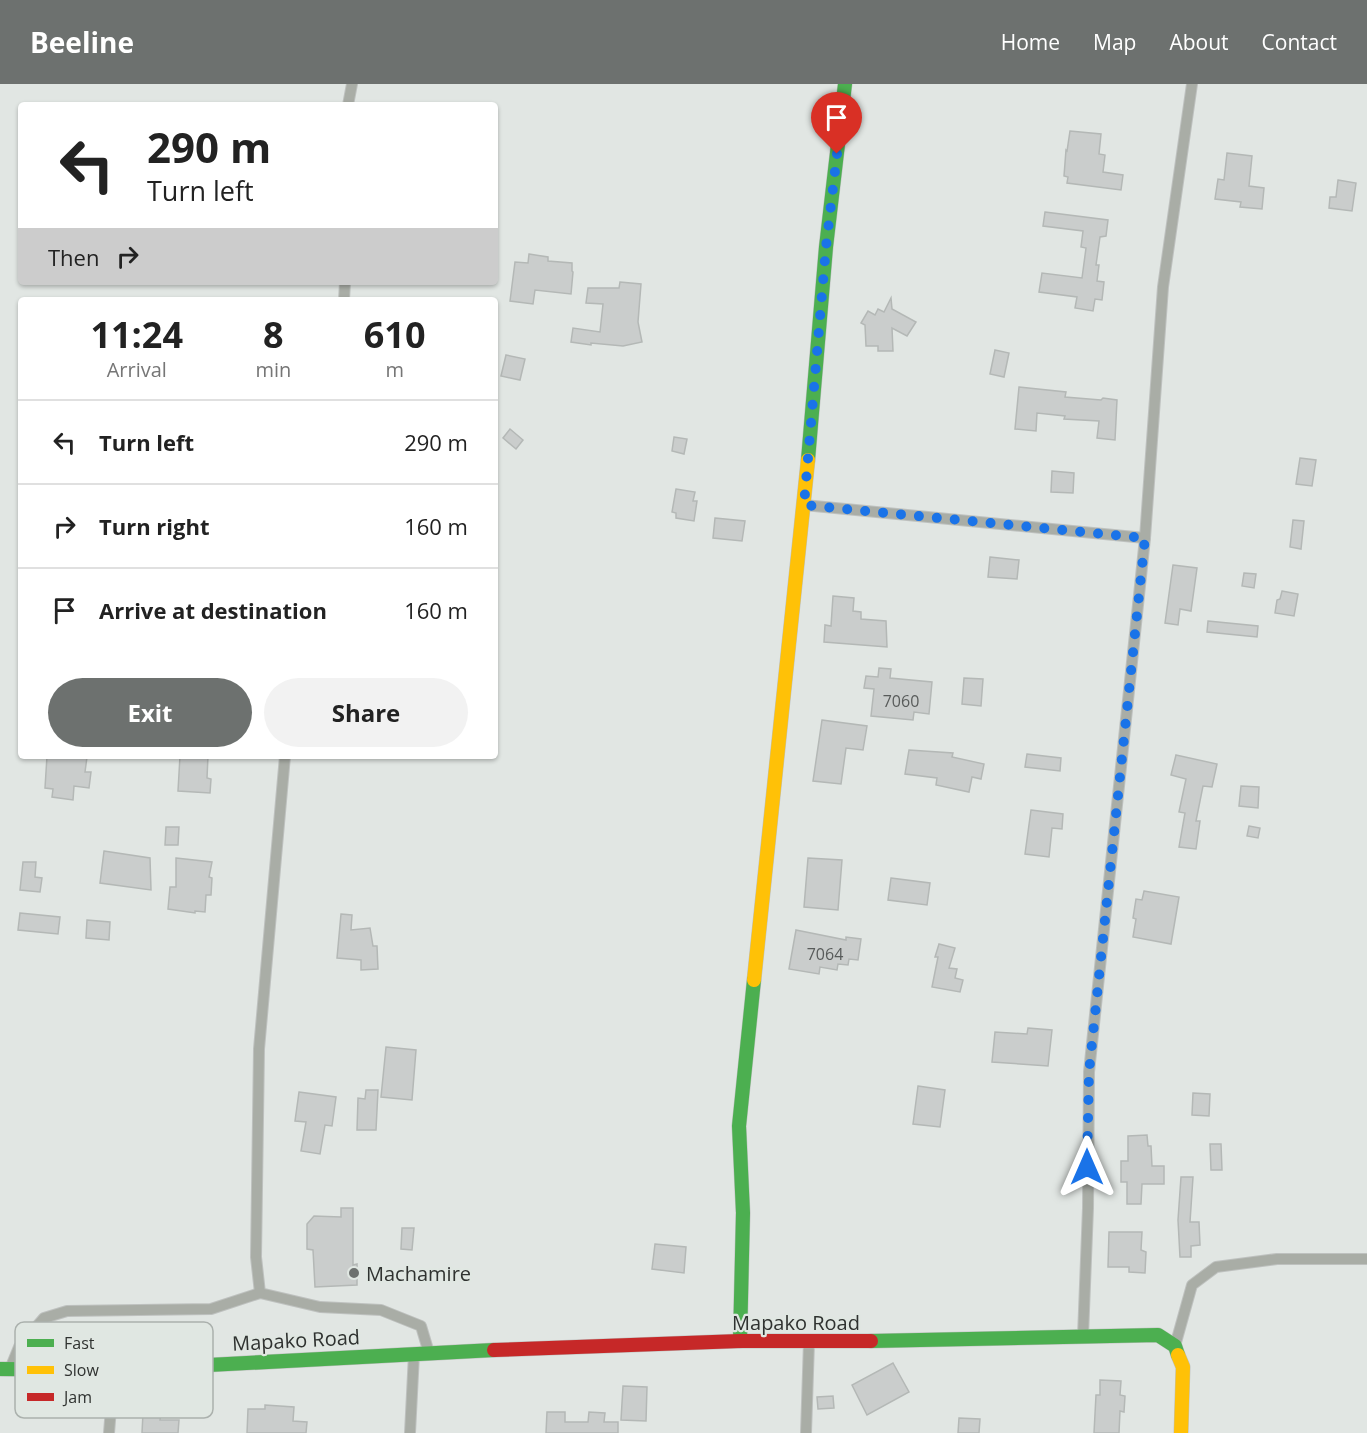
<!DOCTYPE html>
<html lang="en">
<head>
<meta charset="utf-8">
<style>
  body { margin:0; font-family:"Open Sans",sans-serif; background:#f2f2f2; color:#222; height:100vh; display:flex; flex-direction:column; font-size:22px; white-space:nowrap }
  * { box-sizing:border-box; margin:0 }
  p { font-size:20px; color:#767676 }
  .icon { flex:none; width:33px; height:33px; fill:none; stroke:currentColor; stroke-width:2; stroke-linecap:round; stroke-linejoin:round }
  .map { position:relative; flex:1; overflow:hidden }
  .sheet { position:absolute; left:18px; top:213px; width:480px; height:462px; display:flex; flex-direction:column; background:#fff; border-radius:6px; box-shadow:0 2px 4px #0004 }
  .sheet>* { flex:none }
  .banner { position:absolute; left:18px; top:18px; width:480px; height:183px; border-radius:6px; box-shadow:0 2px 4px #0004; background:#fff; color:#222; overflow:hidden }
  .pin { position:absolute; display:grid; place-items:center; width:51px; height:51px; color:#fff; margin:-62px -26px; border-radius:50% 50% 50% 0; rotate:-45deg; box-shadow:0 0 6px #0007 }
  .pin .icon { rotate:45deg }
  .me { position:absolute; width:66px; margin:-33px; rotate:0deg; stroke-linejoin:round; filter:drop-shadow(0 0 4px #0008) }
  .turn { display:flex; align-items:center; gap:21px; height:126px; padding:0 30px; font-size:27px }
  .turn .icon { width:78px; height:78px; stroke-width:2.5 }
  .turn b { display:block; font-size:42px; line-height:51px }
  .then { display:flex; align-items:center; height:57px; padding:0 30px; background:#0003; gap:12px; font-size:22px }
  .eta { display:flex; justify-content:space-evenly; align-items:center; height:102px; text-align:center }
  .eta b { font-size:36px; font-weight:700; line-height:42px }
  .action { display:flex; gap:12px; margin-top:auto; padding:12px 30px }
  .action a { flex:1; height:69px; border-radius:36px; background:#6d716f; color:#fff; font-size:24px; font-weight:700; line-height:69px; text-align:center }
  .action a+a { background:#f2f2f2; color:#222 }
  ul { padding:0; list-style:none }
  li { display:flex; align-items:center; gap:18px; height:84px; padding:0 30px; border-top:2px solid #e0e0e0 }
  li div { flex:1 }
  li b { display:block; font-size:22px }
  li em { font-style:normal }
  header { display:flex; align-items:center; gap:36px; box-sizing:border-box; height:84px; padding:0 30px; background:#6d716f; color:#fff }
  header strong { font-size:28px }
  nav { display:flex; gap:33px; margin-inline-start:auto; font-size:21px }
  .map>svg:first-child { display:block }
</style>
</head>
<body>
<header>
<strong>Beeline</strong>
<nav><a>Home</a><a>Map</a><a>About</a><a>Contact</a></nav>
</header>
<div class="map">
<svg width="1367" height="1349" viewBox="0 0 1367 1349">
  <rect width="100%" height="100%" fill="#e1e6e3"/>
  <g fill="#cacdcc" stroke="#b4b8b6" stroke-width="1.5">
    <polygon points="1070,47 1101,50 1099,70 1105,71 1103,88 1123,91 1121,106 1067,99 1068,93 1064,92 1066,66 1067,67"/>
    <polygon points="1227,69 1252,72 1249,102 1264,104 1262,125 1240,123 1241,118 1215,115 1218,95 1224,96"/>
    <polygon points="1338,96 1356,99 1352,127 1329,124 1330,113 1336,113"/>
    <polygon points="1045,128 1108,136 1106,152 1100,153 1096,181 1099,181 1097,197 1104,198 1102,216 1095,215 1093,227 1075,224 1077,213 1039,208 1042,189 1082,194 1086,164 1081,163 1083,147 1043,142"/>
    <polygon points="529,170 548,173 548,177 572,179 572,187 573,188 571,210 535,206 533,220 510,217 515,178 528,179"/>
    <polygon points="620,198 641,200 638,238 642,258 623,262 591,259 591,261 571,258 573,244 600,248 603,220 586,219 588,204 619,204"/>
    <polygon points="891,214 892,225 916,238 907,252 892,244 893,267 878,267 878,262 866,262 865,241 861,239 868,227 875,231 878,225 884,228"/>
    <polygon points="995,266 1009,269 1004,293 990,290"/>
    <polygon points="506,271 525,275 520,296 501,292"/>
    <polygon points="1019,303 1066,308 1065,313 1101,316 1103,314 1117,316 1115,356 1097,354 1099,337 1064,335 1065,332 1037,329 1036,347 1015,345"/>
    <polygon points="510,345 523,356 516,365 503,354"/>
    <polygon points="674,353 687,355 684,370 672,367"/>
    <polygon points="1300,374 1316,376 1312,402 1296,400"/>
    <polygon points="1052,387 1074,389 1073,409 1051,408"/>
    <polygon points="676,405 695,408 693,417 697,417 694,437 676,434 676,429 672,428"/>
    <polygon points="715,434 745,437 742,457 713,454"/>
    <polygon points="1293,436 1304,437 1301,465 1290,463"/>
    <polygon points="990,473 1019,476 1017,495 988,493"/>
    <polygon points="1173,481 1197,484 1191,527 1180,525 1178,541 1165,539"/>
    <polygon points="1244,489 1256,490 1254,504 1242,502"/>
    <polygon points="1282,507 1298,510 1294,532 1275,529 1277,516 1280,515"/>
    <polygon points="833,512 854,514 853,527 861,528 861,535 886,537 887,563 824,558 825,541 831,542"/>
    <polygon points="1208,537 1258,542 1257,553 1207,548"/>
    <polygon points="879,584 891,585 890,594 932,598 929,630 914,628 913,636 871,632 874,605 864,604 866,592 878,593"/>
    <polygon points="964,594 983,595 981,622 962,620"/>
    <polygon points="822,636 867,642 863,666 846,664 841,700 813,697"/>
    <polygon points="909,666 953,669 952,673 984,680 981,695 972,693 969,708 936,701 937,694 905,690"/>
    <polygon points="1027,670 1061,674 1060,687 1025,683"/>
    <polygon points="1176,671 1217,680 1212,703 1203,702 1196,737 1200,737 1196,765 1179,763 1185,729 1179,728 1186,695 1171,691"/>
    <polygon points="47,672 87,673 85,688 91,688 89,704 74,702 73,716 52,713 53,705 45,704"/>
    <polygon points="180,672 208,672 207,694 211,695 210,709 178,707"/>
    <polygon points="1241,702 1259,703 1258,724 1239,722"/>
    <polygon points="1031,726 1063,730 1062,745 1052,744 1049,773 1025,770"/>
    <polygon points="1249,742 1260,744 1258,754 1247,752"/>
    <polygon points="166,743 179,743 178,761 165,761"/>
    <polygon points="104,767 150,774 151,806 100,799"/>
    <polygon points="176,774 212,778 209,793 212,794 211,811 206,811 205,828 195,827 195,829 168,825 170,803 176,803"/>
    <polygon points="808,774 842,776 838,826 804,823"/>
    <polygon points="23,778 36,778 35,793 42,794 40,808 20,806"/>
    <polygon points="891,794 930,799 927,821 888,816"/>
    <polygon points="1144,807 1179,813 1171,860 1133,853 1136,835 1133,834 1136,815 1142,816"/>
    <polygon points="20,829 60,833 58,850 18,846"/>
    <polygon points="341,830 352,831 351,846 370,844 373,862 377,862 378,885 361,886 361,876 337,874"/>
    <polygon points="87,836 110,838 109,856 86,854"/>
    <polygon points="796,846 846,856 846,853 861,855 858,876 849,875 848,881 838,880 837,886 820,883 819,890 789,885"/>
    <polygon points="939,860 955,864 949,884 957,885 955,894 963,896 960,908 932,903 938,873 935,873"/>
    <polygon points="1028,944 1052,946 1048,982 992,978 995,948 1027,950"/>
    <polygon points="386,963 416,966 412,1016 381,1013"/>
    <polygon points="918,1002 945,1006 940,1043 913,1040"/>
    <polygon points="366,1006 378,1006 376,1046 357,1046 358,1014 365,1015"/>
    <polygon points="299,1008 336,1013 332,1042 325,1041 320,1070 301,1067 306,1038 295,1037"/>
    <polygon points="1193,1009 1210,1010 1209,1032 1192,1031"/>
    <polygon points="1147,1051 1148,1062 1151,1062 1152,1082 1164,1082 1164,1100 1142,1100 1141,1120 1127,1120 1127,1098 1121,1098 1121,1077 1128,1077 1128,1052"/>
    <polygon points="1210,1060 1221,1060 1222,1086 1211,1086"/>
    <polygon points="1181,1093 1193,1093 1190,1138 1199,1138 1200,1161 1191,1162 1191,1173 1180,1173 1178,1136"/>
    <polygon points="341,1124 353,1124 353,1181 357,1180 357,1201 315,1203 313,1166 307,1165 307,1140 314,1132 341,1133"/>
    <polygon points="402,1144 414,1144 412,1166 401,1165"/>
    <polygon points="1109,1148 1142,1148 1141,1166 1146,1168 1145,1189 1129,1188 1129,1183 1108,1183"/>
    <polygon points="655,1160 686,1163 684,1189 652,1185"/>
    <polygon points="893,1279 909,1308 867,1331 852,1301"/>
    <polygon points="1100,1296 1121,1297 1120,1311 1125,1312 1124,1328 1120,1327 1119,1349 1094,1349 1096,1311 1100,1311"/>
    <polygon points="623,1302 647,1303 646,1337 621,1336"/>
    <polygon points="833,1312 834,1324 818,1325 817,1313"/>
    <polygon points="265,1321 294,1323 293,1337 307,1338 306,1349 247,1349 248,1325 265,1325"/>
    <polygon points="547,1328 565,1328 565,1338 588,1338 589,1328 605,1329 604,1338 618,1338 618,1349 546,1349"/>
    <polygon points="143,1329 161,1330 160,1336 179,1336 178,1349 142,1349"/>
    <polygon points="959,1334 980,1335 979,1349 958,1349"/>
  </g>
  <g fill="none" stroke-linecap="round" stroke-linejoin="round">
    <g stroke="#bec1bf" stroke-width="12">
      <g id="street">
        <polyline points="348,21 352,0"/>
        <polyline points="344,216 345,198"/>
        <polyline points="804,421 1145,454"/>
        <polyline points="285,672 259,965 256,1173 260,1209 320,1223 381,1226 421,1242 429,1269"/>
        <polyline points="1083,1252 1088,1124 1089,988 1145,454 1163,203 1192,0"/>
        <polyline points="1175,1262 1192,1201 1216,1183 1277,1175 1367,1175"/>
        <polyline points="10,1285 19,1263 44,1234 67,1227 211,1225 260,1209"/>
        <polyline points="109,1349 114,1286"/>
        <polyline points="410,1349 414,1270"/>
        <polyline points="806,1349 809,1258"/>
      </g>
    </g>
    <g stroke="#bec1bf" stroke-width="15">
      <g id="fast">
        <polyline points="808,376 826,163 845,0"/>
        <polyline points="740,1257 743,1129 739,1042 754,896"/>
        <polyline points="871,1257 1158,1251 1175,1262 1178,1271"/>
        <polyline points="0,1285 114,1286 494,1266"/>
      </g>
    </g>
    <g stroke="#bec1bf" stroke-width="15">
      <g id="slow">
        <polyline points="754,896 808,376"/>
        <polyline points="1178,1271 1183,1283 1181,1349"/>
      </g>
    </g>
    <g stroke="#bec1bf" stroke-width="15">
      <polyline id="jam" points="494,1266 740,1257 871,1257"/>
    </g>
    <use href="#street" stroke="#a9ada6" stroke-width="10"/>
    <use href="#fast" stroke="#4caf50" stroke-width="14"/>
    <use href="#slow" stroke="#ffc107" stroke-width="14"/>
    <use href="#jam" stroke="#c62828" stroke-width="14"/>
  </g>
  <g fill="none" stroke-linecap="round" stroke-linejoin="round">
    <polyline stroke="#1a73e8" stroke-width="10" stroke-dasharray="0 18" points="837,70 826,163 804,421 1145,454 1089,988 1087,1083"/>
  </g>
  <circle fill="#6d716f" stroke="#e0e7e2" stroke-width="2" cx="354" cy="1189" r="6"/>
  <g text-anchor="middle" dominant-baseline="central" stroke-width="4.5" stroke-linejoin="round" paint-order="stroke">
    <g font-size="16" fill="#585b5a">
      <text x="901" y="617">7060</text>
      <text x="825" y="870">7064</text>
    </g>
    <g font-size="20" fill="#2f3230" stroke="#e0e7e2" text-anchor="start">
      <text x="366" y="1189">Machamire</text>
    </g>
    <g font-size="20" fill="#2f3230" stroke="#e0e7e2">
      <text x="796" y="1238">Mapako Road</text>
      <text transform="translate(296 1256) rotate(-3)">Mapako Road</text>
    </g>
  </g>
  <rect x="15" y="1238" width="198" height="96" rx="9" fill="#e0e7e2" stroke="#abb1ad" stroke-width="1.5"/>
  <rect x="27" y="1255" width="27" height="8" fill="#4caf50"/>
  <rect x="27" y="1282" width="27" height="8" fill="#ffc107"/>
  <rect x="27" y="1309" width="27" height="8" fill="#c62828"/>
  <g font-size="16" fill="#2f3230">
    <text x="64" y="1265">Fast</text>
    <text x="64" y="1292">Slow</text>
    <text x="64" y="1319">Jam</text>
  </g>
</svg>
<div class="pin" style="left:837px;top:70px;background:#d93025"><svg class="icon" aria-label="arrive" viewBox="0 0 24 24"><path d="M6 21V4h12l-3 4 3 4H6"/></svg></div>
<svg class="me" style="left:1087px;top:1083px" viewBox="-20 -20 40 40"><path d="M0-17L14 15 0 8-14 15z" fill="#1a73e8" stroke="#fff" stroke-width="4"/></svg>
<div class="banner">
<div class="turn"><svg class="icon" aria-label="left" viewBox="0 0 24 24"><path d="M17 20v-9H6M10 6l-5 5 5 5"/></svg><div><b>290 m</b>Turn left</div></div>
<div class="then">Then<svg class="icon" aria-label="right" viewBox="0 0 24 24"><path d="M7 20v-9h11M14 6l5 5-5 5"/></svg></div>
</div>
<section class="sheet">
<div class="eta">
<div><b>11:24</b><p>Arrival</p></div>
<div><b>8</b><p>min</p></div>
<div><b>610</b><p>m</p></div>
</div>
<ul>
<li><svg class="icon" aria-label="left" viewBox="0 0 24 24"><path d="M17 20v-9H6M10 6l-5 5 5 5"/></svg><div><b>Turn left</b></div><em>290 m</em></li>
<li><svg class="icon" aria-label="right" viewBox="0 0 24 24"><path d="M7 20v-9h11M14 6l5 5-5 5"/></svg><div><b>Turn right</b></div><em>160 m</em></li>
<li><svg class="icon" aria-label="arrive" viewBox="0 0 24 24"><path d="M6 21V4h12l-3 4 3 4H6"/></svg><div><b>Arrive at destination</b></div><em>160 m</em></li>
</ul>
<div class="action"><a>Exit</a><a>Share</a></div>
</section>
</div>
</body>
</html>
